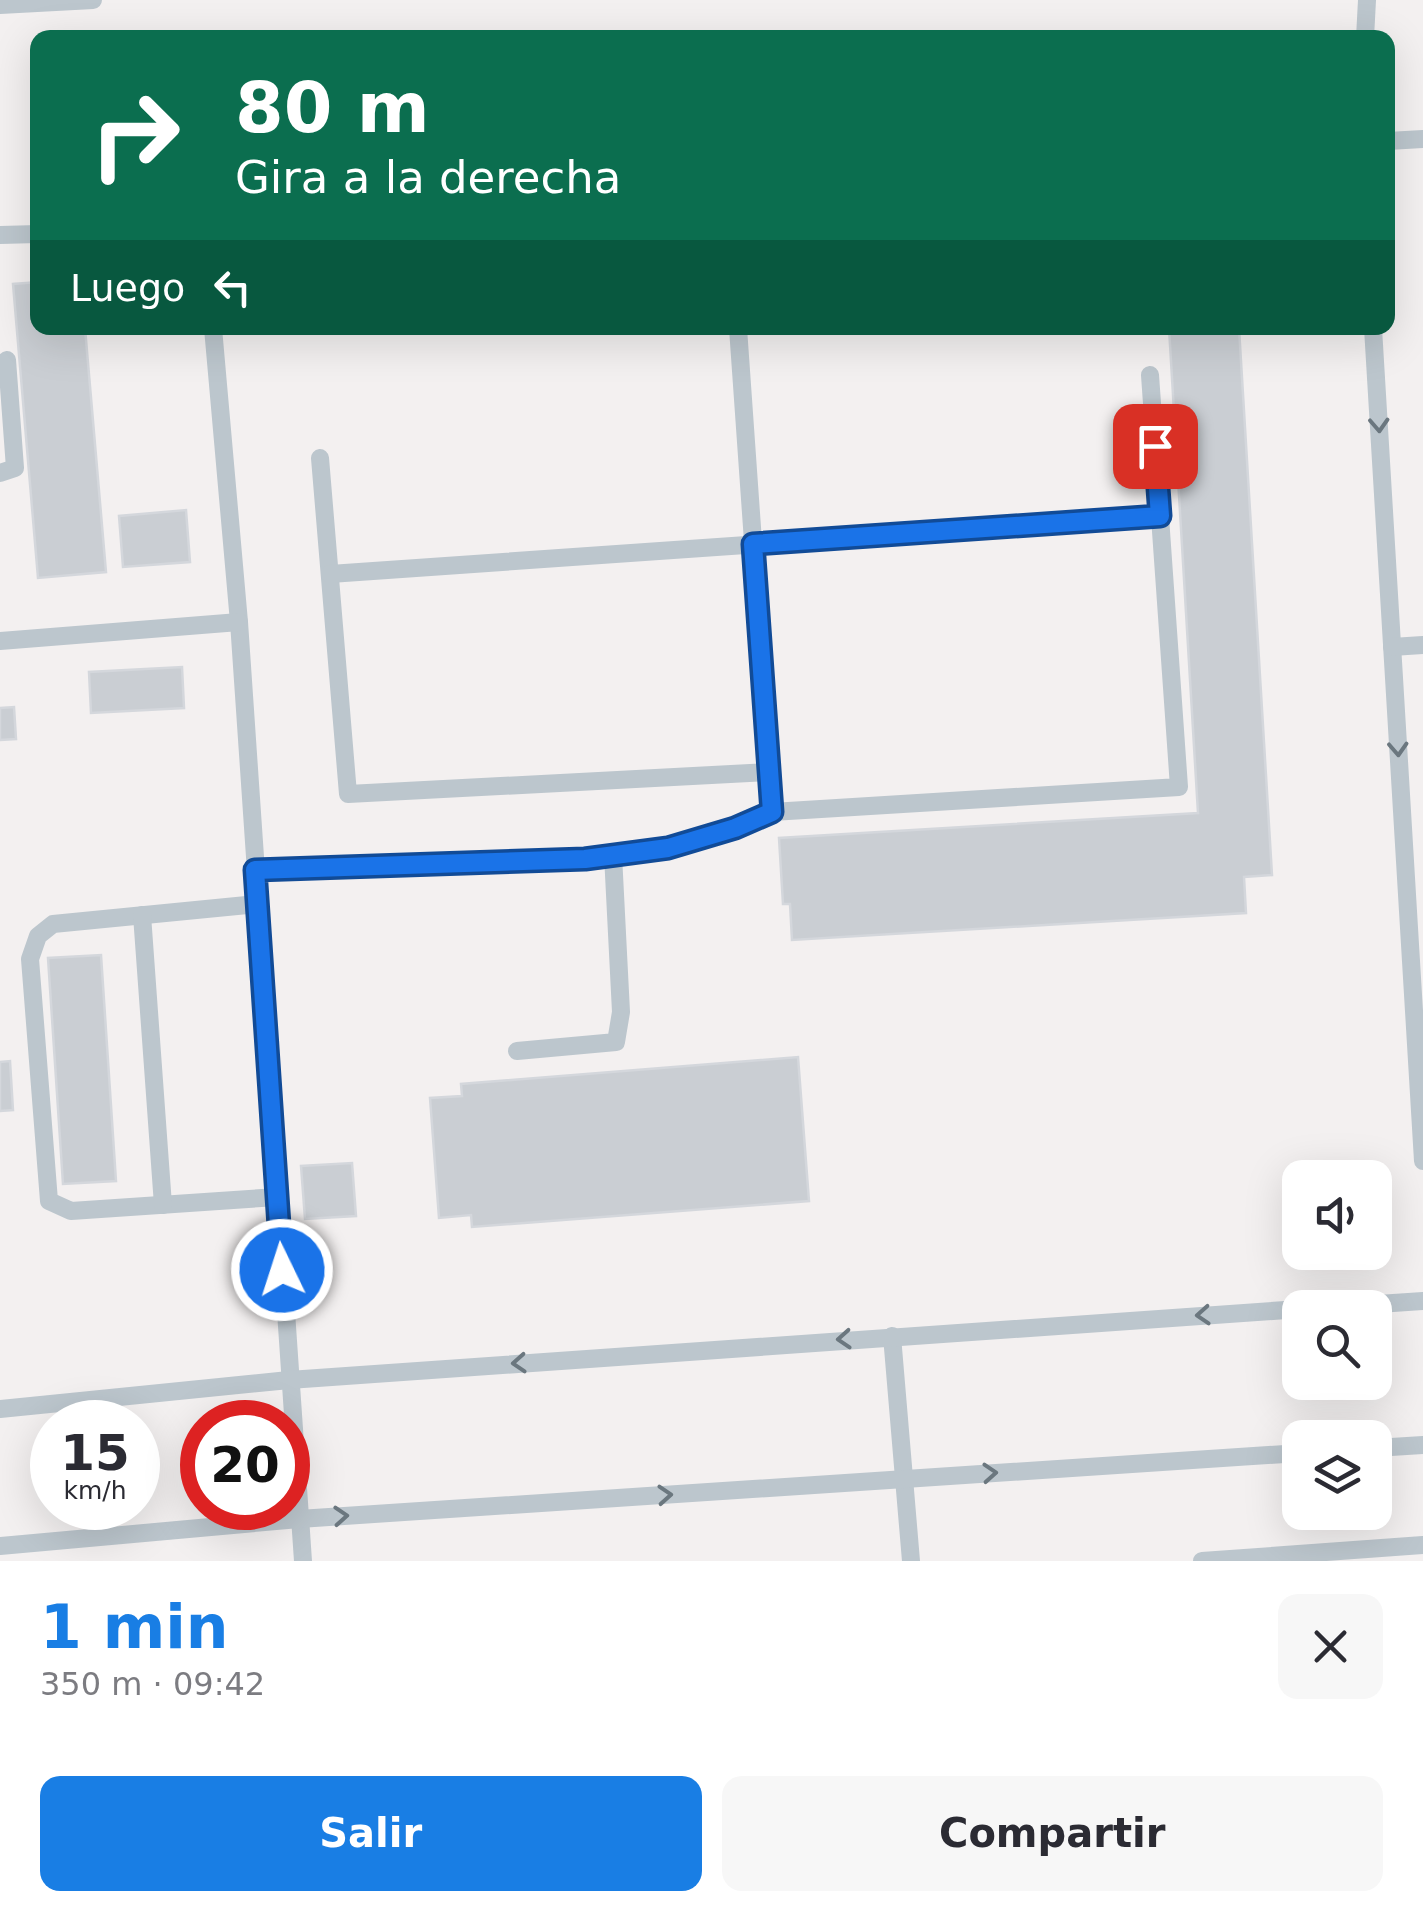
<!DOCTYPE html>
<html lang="es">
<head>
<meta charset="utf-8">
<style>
  body { margin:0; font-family:"DejaVu Sans",sans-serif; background:#f7f7f7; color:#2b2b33; height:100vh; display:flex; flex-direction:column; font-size:38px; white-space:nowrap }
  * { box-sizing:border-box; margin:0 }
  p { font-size:32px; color:#7c7c81 }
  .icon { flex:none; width:55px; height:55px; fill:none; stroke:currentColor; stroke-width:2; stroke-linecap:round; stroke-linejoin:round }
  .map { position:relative; height:1561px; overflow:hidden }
  .drawer { display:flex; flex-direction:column; background:#fff; flex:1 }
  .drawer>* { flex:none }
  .banner { position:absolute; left:30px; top:30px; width:1365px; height:305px; border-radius:20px; box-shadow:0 10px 40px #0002; background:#0b6e4f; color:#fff; overflow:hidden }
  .tools { position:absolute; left:1282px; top:1160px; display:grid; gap:20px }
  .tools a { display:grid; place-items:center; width:110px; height:110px; border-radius:20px; background:#fff; box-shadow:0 10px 40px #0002; font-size:50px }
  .speed { position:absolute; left:30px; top:1400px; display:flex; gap:20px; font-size:50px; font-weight:700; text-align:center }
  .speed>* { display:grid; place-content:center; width:130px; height:130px; border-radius:50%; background:#fff; box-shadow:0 10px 40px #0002; line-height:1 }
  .speed small { font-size:25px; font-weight:400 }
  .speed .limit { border:15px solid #d22; background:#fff; color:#111 }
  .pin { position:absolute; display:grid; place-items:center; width:85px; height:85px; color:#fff; margin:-42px; border-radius:20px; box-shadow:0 5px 15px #0006 }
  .me { position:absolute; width:110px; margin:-55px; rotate:356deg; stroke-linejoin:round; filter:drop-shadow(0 0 8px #0008) }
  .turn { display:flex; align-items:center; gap:35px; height:210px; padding:0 40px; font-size:45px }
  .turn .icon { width:130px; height:130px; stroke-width:2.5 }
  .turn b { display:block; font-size:70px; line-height:85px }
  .then { display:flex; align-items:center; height:95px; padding:0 40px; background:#0003; gap:20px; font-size:38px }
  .round { display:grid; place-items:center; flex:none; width:105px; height:105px; border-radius:20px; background:#f7f7f7 }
  .summary { display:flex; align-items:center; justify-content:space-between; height:170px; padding:0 40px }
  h1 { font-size:60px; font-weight:800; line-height:75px; color:#197ee4 }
  .button { display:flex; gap:20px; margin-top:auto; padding:20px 40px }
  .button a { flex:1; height:115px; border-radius:20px; background:#197ee4; color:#fff; font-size:40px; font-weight:800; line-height:115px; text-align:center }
  .button a+a { background:#f7f7f7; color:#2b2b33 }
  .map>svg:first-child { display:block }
</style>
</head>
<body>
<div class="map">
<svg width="1423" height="1561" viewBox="0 0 1423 1561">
  <rect width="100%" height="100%" fill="#f3f0f0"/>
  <g fill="#caced3" stroke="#d4d7dc" stroke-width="2.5">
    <polygon points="38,282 38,328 85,328 106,572 38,578 13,284"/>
    <polygon points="1169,328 1239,328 1272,875 1244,877 1246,913 792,940 790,904 783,904 779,838 1198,813"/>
    <polygon points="186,510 190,562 123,567 119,516"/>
    <polygon points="182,667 184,708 91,713 89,672"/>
    <polygon points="14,707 16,739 0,740 0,708"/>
    <polygon points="101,955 116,1181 63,1184 48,958"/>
    <polygon points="798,1057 809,1201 472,1227 471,1215 439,1218 430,1098 462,1096 461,1084"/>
    <polygon points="10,1061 13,1110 0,1111 0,1062"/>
    <polygon points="352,1163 356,1216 305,1219 301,1166"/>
  </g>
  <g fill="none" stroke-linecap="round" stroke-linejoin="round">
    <g stroke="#bcc6cd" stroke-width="18">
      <polyline points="0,5 93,0"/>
      <polyline points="1365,38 1367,0"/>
      <polyline points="1388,141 1423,139"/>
      <polyline points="0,235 38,234"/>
      <polyline points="213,328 239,622 303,1561"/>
      <polyline points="738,328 772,812"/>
      <polyline points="1373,328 1423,1161"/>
      <polyline points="320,458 348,794 770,772"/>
      <polyline points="0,473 15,468 7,360"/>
      <polyline points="330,574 1160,516"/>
      <polyline points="0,641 239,622"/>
      <polyline points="1392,647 1423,645"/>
      <path d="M255 870C324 868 394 866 463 863 575 859 668 857 772 812L1179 787 1150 375"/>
      <polyline points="257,904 53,924 38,936 30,959 49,1201 71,1211 277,1197"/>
      <polyline points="142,915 163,1205"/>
      <polyline points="517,1051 616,1042 621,1012 613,855"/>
      <polyline points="1319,1308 1423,1301"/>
      <polyline points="892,1336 911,1561"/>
      <polyline points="0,1409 289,1380 1300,1309"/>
      <polyline points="1375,1448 1423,1445"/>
      <polyline points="0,1546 299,1519 1300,1453"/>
      <polyline points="1202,1561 1423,1545"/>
    </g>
  </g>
  <defs><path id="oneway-chevron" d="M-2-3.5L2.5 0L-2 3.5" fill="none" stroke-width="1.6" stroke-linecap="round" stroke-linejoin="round" transform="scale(2.5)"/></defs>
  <g stroke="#6b777f">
    <use href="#oneway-chevron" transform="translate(1379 425) rotate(87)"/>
    <use href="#oneway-chevron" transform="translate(1398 749) rotate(87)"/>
    <use href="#oneway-chevron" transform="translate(1203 1315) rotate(176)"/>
    <use href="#oneway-chevron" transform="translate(844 1339) rotate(176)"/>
    <use href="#oneway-chevron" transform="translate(519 1363) rotate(176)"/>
    <use href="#oneway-chevron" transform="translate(990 1473) rotate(-4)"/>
    <use href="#oneway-chevron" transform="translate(665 1495) rotate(-4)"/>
    <use href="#oneway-chevron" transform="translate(341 1516) rotate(-4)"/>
  </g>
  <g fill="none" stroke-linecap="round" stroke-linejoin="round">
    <g stroke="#114b97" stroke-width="25">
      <polyline id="route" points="282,1270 255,870 585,859 668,848 735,828 772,812 753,544 1160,516 1155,446"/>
    </g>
    <use href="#route" stroke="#1a73e8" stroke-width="18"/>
  </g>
</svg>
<div class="tools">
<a><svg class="icon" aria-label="sound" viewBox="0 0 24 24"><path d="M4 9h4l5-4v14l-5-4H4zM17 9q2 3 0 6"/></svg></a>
<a><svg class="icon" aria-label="search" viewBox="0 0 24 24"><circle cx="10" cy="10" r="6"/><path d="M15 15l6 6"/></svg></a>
<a><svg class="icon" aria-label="layers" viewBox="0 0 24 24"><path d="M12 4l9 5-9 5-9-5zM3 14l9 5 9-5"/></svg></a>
</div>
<div class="speed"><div>15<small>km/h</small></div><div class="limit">20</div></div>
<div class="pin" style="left:1155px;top:446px;background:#d93025"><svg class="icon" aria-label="arrive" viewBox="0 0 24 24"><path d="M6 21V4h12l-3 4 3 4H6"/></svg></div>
<svg class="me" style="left:282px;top:1270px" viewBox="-20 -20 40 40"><circle r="17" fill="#1a73e8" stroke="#fff" stroke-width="3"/><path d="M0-11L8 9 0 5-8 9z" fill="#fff"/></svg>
<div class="banner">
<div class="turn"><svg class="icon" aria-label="right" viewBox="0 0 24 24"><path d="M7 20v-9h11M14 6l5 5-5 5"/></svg><div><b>80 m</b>Gira a la derecha</div></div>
<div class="then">Luego<svg class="icon" aria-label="left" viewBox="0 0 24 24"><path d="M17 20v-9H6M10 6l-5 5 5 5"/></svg></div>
</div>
</div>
<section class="drawer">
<div class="summary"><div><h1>1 min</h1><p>350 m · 09:42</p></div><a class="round"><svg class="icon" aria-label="close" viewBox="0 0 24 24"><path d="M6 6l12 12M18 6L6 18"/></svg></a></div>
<div class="button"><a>Salir</a><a>Compartir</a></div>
</section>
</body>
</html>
